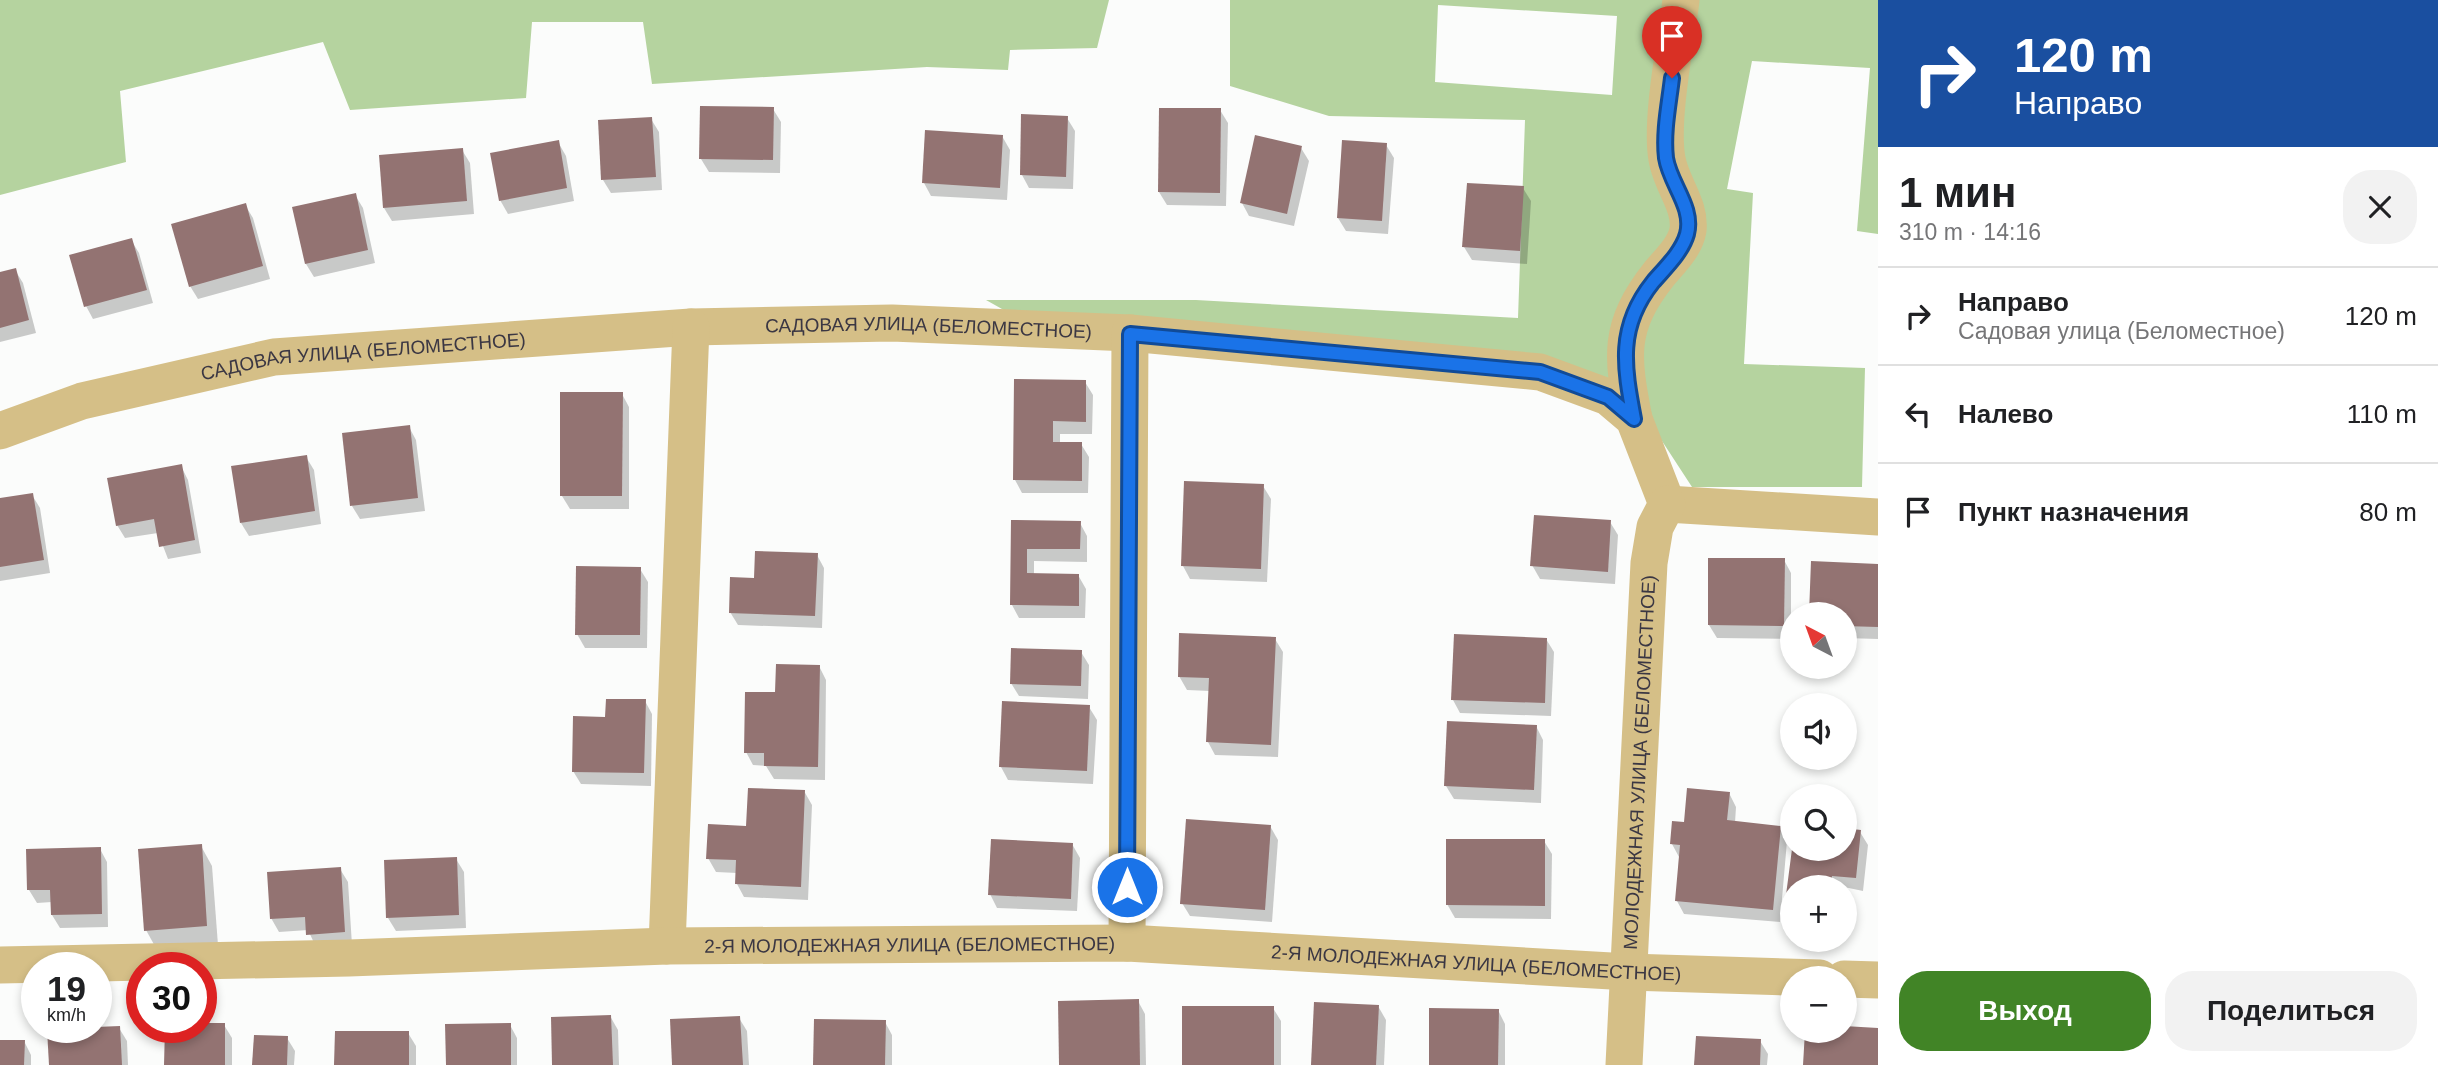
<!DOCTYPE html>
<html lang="ru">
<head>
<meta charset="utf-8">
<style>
  body { margin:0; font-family:Arial,sans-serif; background:#f2f2f2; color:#202124; height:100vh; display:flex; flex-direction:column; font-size:26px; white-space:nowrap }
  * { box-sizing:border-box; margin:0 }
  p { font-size:23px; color:#757577 }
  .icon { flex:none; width:38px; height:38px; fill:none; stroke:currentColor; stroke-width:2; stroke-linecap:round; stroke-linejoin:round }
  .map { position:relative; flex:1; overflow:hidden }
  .panel { display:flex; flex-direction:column; background:#fff; width:560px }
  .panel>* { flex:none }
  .top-card { background:#1a4fa0; color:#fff; overflow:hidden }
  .needle { width:46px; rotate:319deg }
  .tools { position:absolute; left:1780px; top:602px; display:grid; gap:14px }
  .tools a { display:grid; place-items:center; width:77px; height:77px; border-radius:50%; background:#fff; box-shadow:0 4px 10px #0003; font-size:35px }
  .speed { position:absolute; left:21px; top:952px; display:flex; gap:14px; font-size:35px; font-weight:700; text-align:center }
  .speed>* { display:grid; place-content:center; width:91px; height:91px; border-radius:50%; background:#fff; box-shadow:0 4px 10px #0003; line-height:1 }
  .speed small { font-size:18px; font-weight:400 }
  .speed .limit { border:10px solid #d22; background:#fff; color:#111 }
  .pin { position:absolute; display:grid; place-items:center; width:60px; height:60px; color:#fff; margin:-72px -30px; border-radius:50% 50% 50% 0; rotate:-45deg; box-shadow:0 0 7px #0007 }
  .pin .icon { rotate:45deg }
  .me { position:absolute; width:77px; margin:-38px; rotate:0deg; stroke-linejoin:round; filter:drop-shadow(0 0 5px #0008) }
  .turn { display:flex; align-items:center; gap:24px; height:147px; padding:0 21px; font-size:32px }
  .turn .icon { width:91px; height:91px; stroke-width:2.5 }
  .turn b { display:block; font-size:49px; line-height:60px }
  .round { display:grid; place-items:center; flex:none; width:74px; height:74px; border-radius:28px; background:#f2f2f2 }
  .summary { display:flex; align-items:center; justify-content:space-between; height:119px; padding:0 21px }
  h1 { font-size:42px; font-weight:600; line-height:52px }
  .cta { display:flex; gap:14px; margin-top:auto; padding:14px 21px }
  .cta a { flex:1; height:80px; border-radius:28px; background:#418426; color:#fff; font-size:28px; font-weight:600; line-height:80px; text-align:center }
  .cta a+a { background:#f2f2f2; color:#202124 }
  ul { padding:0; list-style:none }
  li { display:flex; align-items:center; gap:21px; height:98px; padding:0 21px; border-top:2px solid #e0e0e0 }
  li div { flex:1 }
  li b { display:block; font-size:26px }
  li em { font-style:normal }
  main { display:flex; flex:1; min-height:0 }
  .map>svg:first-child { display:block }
</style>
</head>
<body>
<main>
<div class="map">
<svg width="1878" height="1065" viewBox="0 0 1878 1065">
  <rect width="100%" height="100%" fill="#fbfcfb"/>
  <g fill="#b5d39f" fill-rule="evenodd">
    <polygon points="0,0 1109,0 1097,48 1010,50 1008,70 927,67 652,84 643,22 532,22 526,98 350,110 323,42 120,91 126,162 0,195"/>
    <path d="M1230 0H1681L1666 129 1685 206 1608 397 1039 330 986 300H1196L1518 318 1525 120 1329 116 1230 86ZM1438 5 1617 16 1612 95 1435 82Z"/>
    <polygon points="1685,0 1878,0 1878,234 1857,231 1870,68 1752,61 1727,189 1753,193 1744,364 1865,368 1862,487 1692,487 1647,418 1636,360 1642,321 1682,263 1673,163"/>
  </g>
  <g fill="#0003">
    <polygon points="773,109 781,122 780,173 709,172 701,159"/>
    <polygon points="1220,110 1228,123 1226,206 1167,205 1159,192"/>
    <polygon points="1067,118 1075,131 1073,189 1029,188 1022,175"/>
    <polygon points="651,119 659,132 662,190 611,193 603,180"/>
    <polygon points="1002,136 1010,150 1007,200 931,196 924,183"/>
    <polygon points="558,142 566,156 574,201 508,214 500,200"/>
    <polygon points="1386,145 1394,158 1388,234 1346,231 1338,218"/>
    <polygon points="1301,148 1309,161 1294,226 1249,216 1242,203"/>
    <polygon points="462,150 470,163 474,214 392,221 384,208"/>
    <polygon points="1523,188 1531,201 1527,264 1472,260 1464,247"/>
    <polygon points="355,195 363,208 375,263 314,277 306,264 294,208"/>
    <polygon points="245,205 253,218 270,279 198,299 190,286"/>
    <polygon points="131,240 139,253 153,303 93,319 86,306"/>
    <polygon points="15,270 23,283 36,333 0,342 0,274"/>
    <polygon points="1015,381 1085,382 1093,395 1092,434 1060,434 1060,444 1081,444 1089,457 1088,493 1022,493 1015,480"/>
    <polygon points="622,394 629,407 629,509 570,509 562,496"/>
    <polygon points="409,427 416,440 425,511 360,519 352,506"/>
    <polygon points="306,457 314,470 321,524 249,536 241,523"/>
    <polygon points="181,466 188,480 201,553 168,559 158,533 125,538 117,525"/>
    <polygon points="1263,486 1271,499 1267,582 1190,579 1183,566"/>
    <polygon points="32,495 40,508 50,573 0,581 0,500"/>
    <polygon points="1013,521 1080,523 1087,536 1087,562 1034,561 1034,575 1078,575 1086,589 1085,618 1019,618 1012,605"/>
    <polygon points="1610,522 1618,535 1615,584 1540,579 1532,565"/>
    <polygon points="817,555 824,568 822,628 738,625 730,612 755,580"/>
    <polygon points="1710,560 1784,560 1791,573 1791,639 1717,638 1709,625"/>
    <polygon points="1813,563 1878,565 1878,639 1844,638 1844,614 1811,614"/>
    <polygon points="640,569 648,582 647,648 585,648 577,634"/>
    <polygon points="1275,639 1283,652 1278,757 1215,755 1208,742 1210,691 1187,690 1179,676"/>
    <polygon points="1546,639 1554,652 1551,716 1460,713 1453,700"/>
    <polygon points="1081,652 1089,665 1088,699 1019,696 1011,683"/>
    <polygon points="819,666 826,680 825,780 774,779 766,766 753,765 746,752"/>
    <polygon points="645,701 652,714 651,786 581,784 573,771 607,719"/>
    <polygon points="1089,707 1097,720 1093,784 1008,780 1001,767"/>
    <polygon points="1536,726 1543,740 1541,803 1454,799 1446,786"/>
    <polygon points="804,791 812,805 808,900 744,897 737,884 737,873 716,872 708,858 748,828"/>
    <polygon points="1729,793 1736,807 1735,823 1780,827 1787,841 1780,922 1684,914 1677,901 1679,857 1672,844 1686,824"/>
    <polygon points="1270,826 1278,840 1272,922 1190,916 1182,903"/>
    <polygon points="1860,832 1868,845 1863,891 1844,887 1792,887 1792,901 1788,894 1793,849 1844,849"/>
    <polygon points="1544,841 1552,854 1551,919 1455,918 1447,904"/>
    <polygon points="1072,844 1080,858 1077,911 997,908 990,894"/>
    <polygon points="201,846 212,866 218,945 157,950 146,930"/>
    <polygon points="100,849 107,862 108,927 60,928 52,915 52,902 37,903 29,890"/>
    <polygon points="456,859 464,872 466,928 396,931 388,918"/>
    <polygon points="340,869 348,882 352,945 316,947 308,930 279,932 271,918"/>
    <polygon points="1138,1001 1145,1014 1146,1065 1061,1065"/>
    <polygon points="1378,1006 1386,1020 1384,1065 1313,1065"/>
    <polygon points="1273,1008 1281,1021 1281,1065 1184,1065"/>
    <polygon points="1498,1010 1505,1024 1505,1065 1431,1065"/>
    <polygon points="610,1016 618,1030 619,1065 554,1065"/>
    <polygon points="739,1018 747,1031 749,1065 673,1065"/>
    <polygon points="885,1022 892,1035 892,1065 815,1065"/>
    <polygon points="224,1025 232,1038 232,1065 166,1065 201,1027"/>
    <polygon points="510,1025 517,1038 517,1065 447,1065"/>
    <polygon points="119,1028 127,1041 128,1065 50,1065"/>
    <polygon points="408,1033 416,1046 416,1065 336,1065"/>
    <polygon points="287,1038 295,1051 294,1065 254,1065"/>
    <polygon points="24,1041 31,1055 31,1065 0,1065 0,1042"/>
    <polygon points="1760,1041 1768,1054 1767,1065 1696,1065"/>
  </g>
  <g fill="#937372">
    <polygon points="700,106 774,107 773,160 699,159"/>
    <polygon points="1159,108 1221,108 1220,193 1158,192"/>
    <polygon points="1021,114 1068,116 1066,177 1020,175"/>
    <polygon points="652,117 656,177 601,180 598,120"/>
    <polygon points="925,130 1003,135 1000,188 922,183"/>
    <polygon points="1255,135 1302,146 1287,214 1240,203"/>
    <polygon points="559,140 567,188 499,201 490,153"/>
    <polygon points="1342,140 1387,143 1382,221 1337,218"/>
    <polygon points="463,148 467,201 383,208 379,155"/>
    <polygon points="1467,183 1524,186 1520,251 1462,247"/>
    <polygon points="356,193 368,250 305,264 292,207"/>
    <polygon points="246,203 263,266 189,287 171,224"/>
    <polygon points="132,238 147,290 84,307 69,255"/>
    <polygon points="16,268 29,320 0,328 0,272"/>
    <polygon points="1014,379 1086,380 1086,422 1053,421 1053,442 1082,442 1082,481 1013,480"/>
    <polygon points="560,392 623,392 622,496 560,496"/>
    <polygon points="410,425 418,498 350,506 342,433"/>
    <polygon points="307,455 315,511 240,523 231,466"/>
    <polygon points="182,464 195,540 159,547 154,519 116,526 107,478"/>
    <polygon points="1184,481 1264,484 1261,569 1181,566"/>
    <polygon points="33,493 44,560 0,567 0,498"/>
    <polygon points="1534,515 1611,520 1608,572 1530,566"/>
    <polygon points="1011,520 1081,521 1080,549 1027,549 1027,573 1079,574 1079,606 1010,605"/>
    <polygon points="755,551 818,553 815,616 729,613 730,577 754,578"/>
    <polygon points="1708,558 1785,558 1784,626 1708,625"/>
    <polygon points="1811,561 1878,564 1878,627 1844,626 1844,614 1809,614"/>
    <polygon points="576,566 641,567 640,635 575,635"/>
    <polygon points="1179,633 1276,637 1271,745 1206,742 1209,678 1178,677"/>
    <polygon points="1454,634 1547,638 1545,703 1451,700"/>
    <polygon points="1011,648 1082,650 1081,686 1010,684"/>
    <polygon points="776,664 820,665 818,767 764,766 764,753 744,753 745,692 775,692"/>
    <polygon points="606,699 646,699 644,773 572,772 573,716 605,717"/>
    <polygon points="1002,701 1090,705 1087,771 999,767"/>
    <polygon points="1447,721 1537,725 1534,790 1444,786"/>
    <polygon points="748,788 805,790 801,887 735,884 736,860 706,859 708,824 746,826"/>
    <polygon points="1687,788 1730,792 1727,820 1781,826 1773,910 1675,901 1680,845 1670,844 1672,821 1684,822"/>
    <polygon points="1186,819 1271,825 1265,910 1180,904"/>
    <polygon points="1844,828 1861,830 1856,878 1832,876 1831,887 1792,887 1792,895 1786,895 1792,849 1844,849"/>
    <polygon points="991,839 1073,843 1071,899 988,895"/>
    <polygon points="1446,839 1545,839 1545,906 1446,905"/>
    <polygon points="202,844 207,926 144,931 138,849"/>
    <polygon points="101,847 102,914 51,915 50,890 27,890 26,849"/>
    <polygon points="457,857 459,915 386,918 384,860"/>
    <polygon points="341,867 345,932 306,935 305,917 270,919 267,872"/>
    <polygon points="1139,999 1140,1065 1059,1065 1058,1001"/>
    <polygon points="1314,1002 1379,1005 1376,1065 1311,1065"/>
    <rect x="1182" y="1006" width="92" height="59"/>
    <polygon points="1429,1008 1499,1009 1498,1065 1429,1065"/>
    <polygon points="611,1015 613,1065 552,1065 551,1017"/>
    <polygon points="740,1016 743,1065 672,1065 670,1019"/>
    <polygon points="814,1019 886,1020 885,1065 813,1065"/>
    <polygon points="201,1023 225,1023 225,1065 164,1065 165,1027 201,1027"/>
    <polygon points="511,1023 511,1065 446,1065 445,1024"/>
    <polygon points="120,1026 122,1065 49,1065 47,1029"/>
    <polygon points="1844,1026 1878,1028 1878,1065 1803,1065 1805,1031 1844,1031"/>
    <polygon points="335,1031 409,1031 409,1065 334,1065"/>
    <polygon points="254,1035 288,1036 287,1065 252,1065"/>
    <polygon points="1696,1036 1761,1039 1760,1065 1694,1065"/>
    <polygon points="0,1040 25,1040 24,1065 0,1065"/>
  </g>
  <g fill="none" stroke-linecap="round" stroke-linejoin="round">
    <g stroke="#d5bf87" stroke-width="37">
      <path d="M1634 419C1622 357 1617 327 1659 274 1670 261 1685 247 1688 230 1691 205 1671 184 1667 159 1660 120 1676 42 1681 0"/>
      <path id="s1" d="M0 431 82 401 274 357 691 327 892 323 1130 333 1540 372 1608 397 1634 419 1667 504 1878 517"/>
      <polyline points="1127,943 1130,333"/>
      <polyline points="667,946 691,327"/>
      <path id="s2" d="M0 965 349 958 667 946 1127 943 1629 972 1820 978"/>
      <polyline points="1844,979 1878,980"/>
      <path id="s3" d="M1624 1065 1649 563 1655 527 1667 504"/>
    </g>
  </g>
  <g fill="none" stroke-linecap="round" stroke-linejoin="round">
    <g stroke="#114b97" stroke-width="18">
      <path id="route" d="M1127 887 1130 334 1540 372 1608 397 1634 419C1624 366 1617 327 1653 282 1665 268 1682 252 1687 234 1694 207 1670 184 1666 158 1663 132 1669 104 1672 78"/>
    </g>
    <use href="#route" stroke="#1a73e8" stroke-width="12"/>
  </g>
  <g text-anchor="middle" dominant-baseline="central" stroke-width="7" stroke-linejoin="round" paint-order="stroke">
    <g font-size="19" fill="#3b3743" stroke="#fff">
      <text stroke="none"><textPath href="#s1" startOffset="940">САДОВАЯ УЛИЦА (БЕЛОМЕСТНОЕ)</textPath></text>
      <text stroke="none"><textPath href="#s1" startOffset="373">САДОВАЯ УЛИЦА (БЕЛОМЕСТНОЕ)</textPath></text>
      <text stroke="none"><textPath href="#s3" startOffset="303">МОЛОДЕЖНАЯ УЛИЦА (БЕЛОМЕСТНОЕ)</textPath></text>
      <text stroke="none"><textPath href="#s2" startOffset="910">2-Я МОЛОДЕЖНАЯ УЛИЦА (БЕЛОМЕСТНОЕ)</textPath></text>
      <text stroke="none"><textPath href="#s2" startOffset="1477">2-Я МОЛОДЕЖНАЯ УЛИЦА (БЕЛОМЕСТНОЕ)</textPath></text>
    </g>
  </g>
</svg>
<div class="tools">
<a><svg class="needle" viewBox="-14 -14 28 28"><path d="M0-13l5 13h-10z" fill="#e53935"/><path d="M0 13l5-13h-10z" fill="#757577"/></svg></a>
<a><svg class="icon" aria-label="sound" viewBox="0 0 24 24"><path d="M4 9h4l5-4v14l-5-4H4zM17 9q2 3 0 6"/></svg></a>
<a><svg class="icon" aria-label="search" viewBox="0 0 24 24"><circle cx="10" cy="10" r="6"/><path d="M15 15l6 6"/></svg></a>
<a>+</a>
<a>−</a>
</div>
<div class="speed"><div>19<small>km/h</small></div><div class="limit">30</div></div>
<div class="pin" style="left:1672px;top:78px;background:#d93025"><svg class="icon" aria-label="arrive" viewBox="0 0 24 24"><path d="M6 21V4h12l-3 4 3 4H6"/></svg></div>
<svg class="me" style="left:1127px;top:887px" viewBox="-20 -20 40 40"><circle r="17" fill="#1a73e8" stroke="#fff" stroke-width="3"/><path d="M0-11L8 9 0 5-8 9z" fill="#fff"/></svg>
</div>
<section class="panel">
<div class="top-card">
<div class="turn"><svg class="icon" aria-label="right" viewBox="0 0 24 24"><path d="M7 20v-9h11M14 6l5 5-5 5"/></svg><div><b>120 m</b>Направо</div></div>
</div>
<div class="summary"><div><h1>1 мин</h1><p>310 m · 14:16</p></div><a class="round"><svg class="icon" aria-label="close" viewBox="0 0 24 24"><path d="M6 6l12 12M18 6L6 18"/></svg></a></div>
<ul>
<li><svg class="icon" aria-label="right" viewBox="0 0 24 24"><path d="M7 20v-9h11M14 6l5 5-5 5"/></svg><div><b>Направо</b><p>Садовая улица (Беломестное)</p></div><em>120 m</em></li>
<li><svg class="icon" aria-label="left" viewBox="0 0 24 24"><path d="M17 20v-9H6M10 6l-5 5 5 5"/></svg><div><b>Налево</b></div><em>110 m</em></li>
<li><svg class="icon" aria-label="arrive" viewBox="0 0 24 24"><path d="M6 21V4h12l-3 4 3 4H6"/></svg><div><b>Пункт назначения</b></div><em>80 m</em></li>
</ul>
<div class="cta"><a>Выход</a><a>Поделиться</a></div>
</section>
</main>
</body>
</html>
